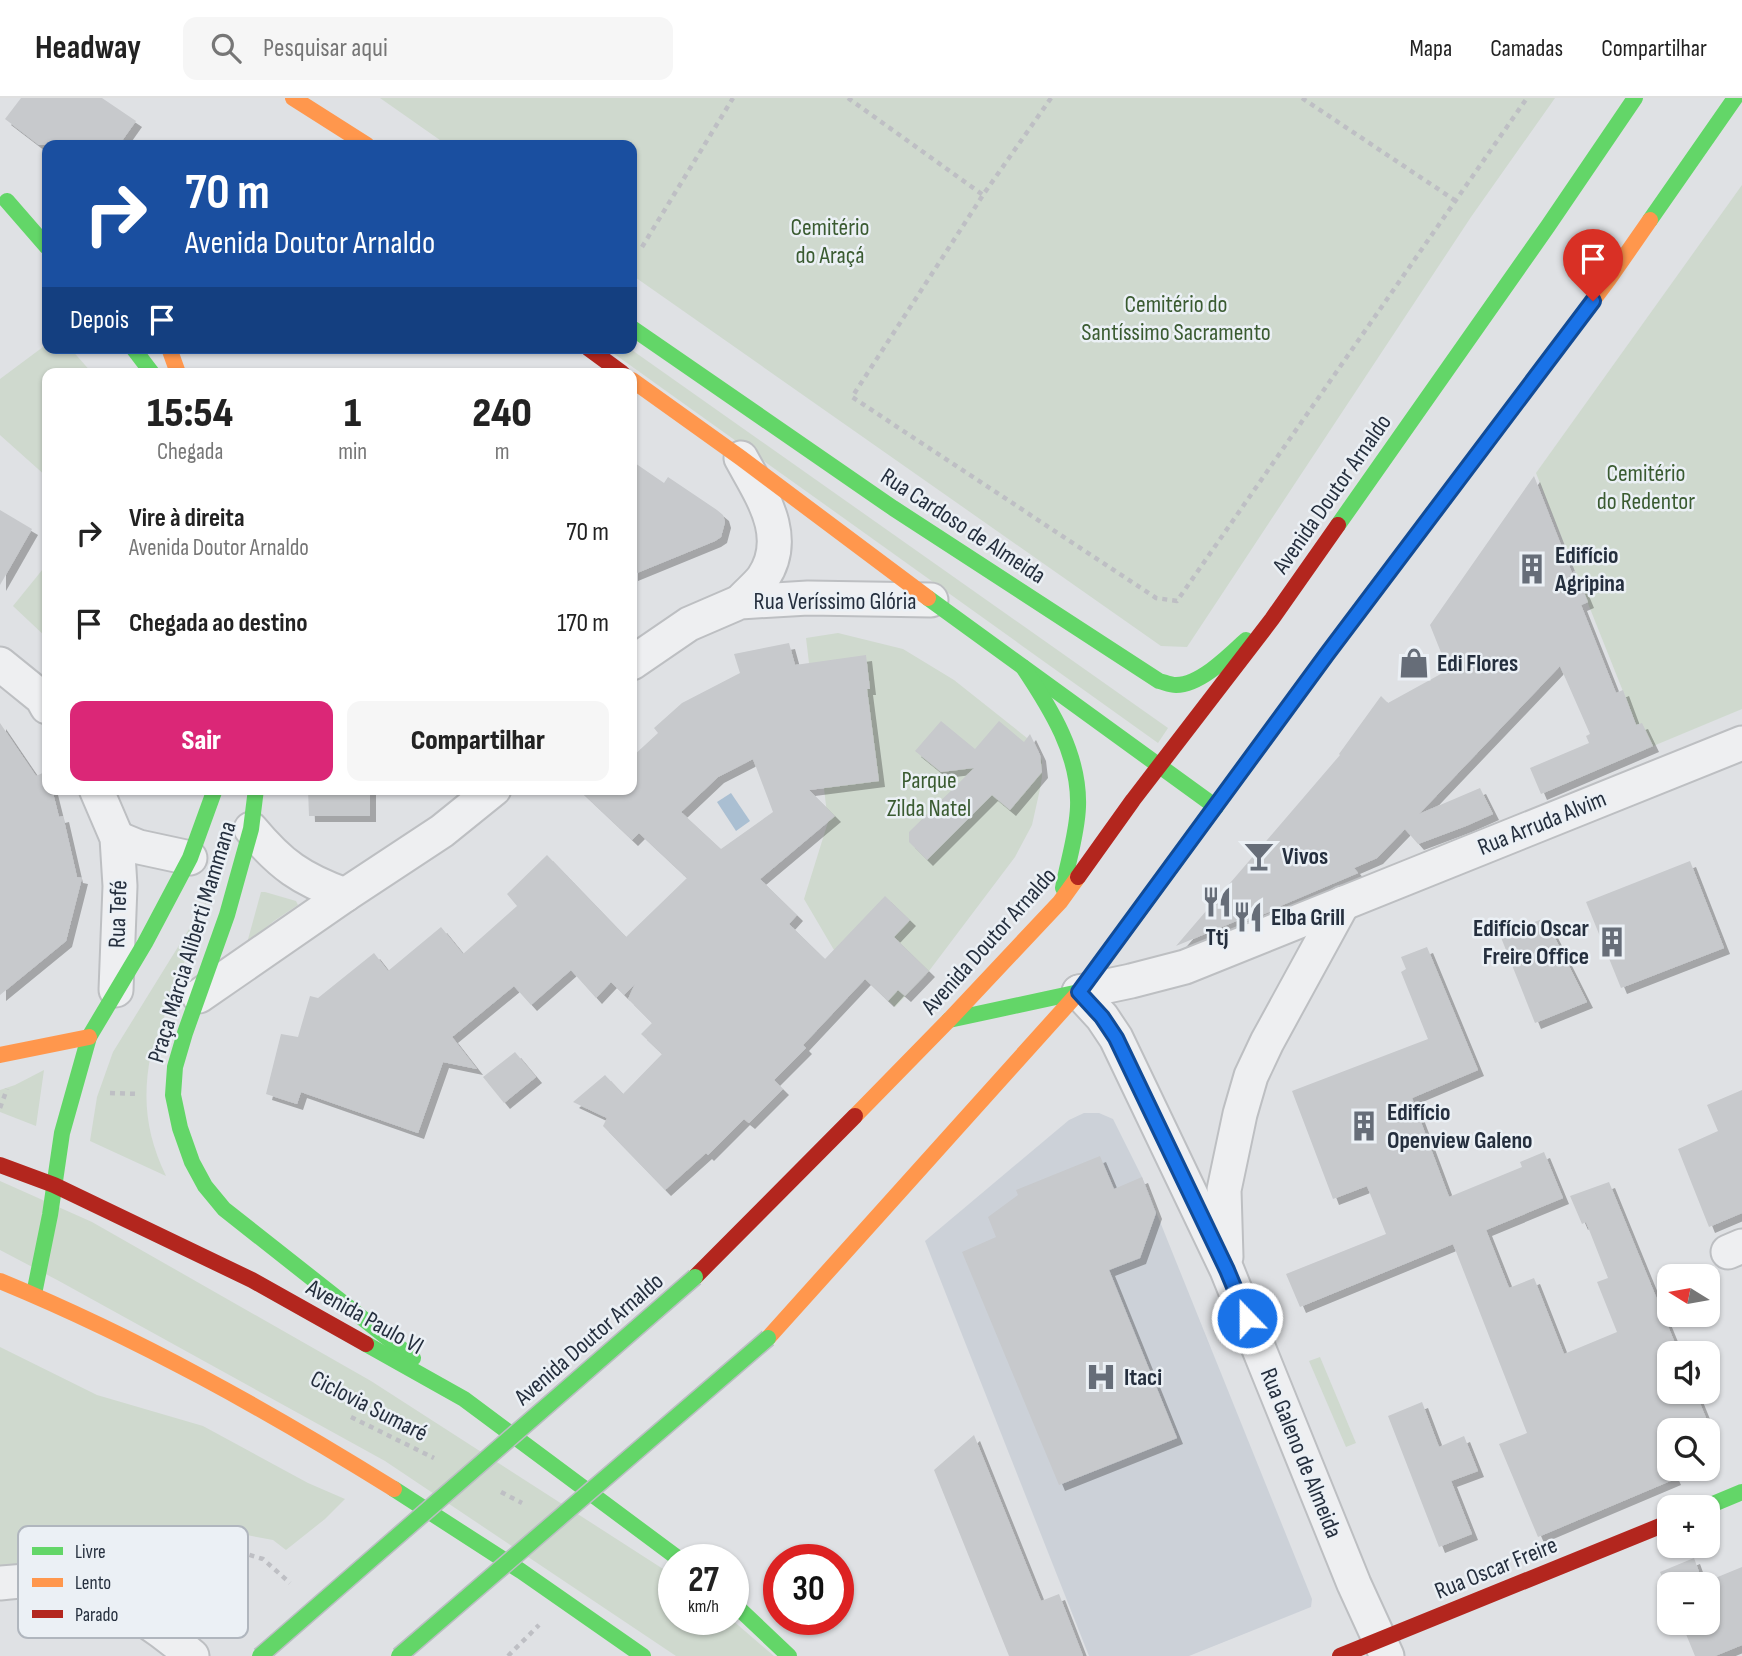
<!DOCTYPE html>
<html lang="pt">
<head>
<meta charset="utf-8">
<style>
  body { margin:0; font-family:"Sofia Sans Condensed",sans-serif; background:#f6f6f6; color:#222; height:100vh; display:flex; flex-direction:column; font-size:26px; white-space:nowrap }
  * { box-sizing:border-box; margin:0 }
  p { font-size:23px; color:#767676 }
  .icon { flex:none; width:38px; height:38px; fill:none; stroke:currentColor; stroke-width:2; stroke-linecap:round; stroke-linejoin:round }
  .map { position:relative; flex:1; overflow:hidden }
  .side { position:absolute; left:42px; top:270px; width:595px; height:427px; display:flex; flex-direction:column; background:#fff; border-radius:14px; box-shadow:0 2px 5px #0004 }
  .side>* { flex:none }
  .banner { position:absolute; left:42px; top:42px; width:595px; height:214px; border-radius:14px; box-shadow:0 2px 5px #0004; background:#1a4fa0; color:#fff; overflow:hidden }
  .needle { width:46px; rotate:281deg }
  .buttons { position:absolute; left:1657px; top:1166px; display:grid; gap:14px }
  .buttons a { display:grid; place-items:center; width:63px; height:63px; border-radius:14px; background:#fff; box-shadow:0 2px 5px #0004; font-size:35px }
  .speed { position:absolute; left:658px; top:1446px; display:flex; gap:14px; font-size:35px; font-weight:700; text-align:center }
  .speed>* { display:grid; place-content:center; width:91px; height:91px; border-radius:50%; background:#fff; box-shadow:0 2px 5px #0004; line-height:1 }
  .speed small { font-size:18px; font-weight:400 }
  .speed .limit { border:10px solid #d22; background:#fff; color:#111 }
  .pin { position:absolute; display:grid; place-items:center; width:60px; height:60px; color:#fff; margin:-72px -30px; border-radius:50% 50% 50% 0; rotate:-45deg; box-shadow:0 0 7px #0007 }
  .pin .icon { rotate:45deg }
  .me { position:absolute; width:77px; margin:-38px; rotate:338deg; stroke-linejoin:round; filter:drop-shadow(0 0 5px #0008) }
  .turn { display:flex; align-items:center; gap:24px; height:147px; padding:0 28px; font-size:32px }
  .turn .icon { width:91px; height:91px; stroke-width:2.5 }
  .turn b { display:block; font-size:49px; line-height:60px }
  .then { display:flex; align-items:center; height:66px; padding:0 28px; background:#0003; gap:14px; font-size:26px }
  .eta { display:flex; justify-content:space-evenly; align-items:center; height:119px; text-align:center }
  .eta b { font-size:42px; font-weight:800; line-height:49px }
  .cta { display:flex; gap:14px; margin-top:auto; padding:14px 28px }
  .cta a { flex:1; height:80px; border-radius:14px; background:#db2777; color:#fff; font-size:28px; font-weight:800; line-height:80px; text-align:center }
  .cta a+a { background:#f6f6f6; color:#222 }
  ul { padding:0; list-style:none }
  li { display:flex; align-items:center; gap:21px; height:91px; padding:0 28px }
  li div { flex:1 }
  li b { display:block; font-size:26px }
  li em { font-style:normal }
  header { display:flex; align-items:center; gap:42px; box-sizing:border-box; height:98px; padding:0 35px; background:#fff; border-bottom:2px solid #e0e0e0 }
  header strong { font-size:33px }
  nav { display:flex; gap:38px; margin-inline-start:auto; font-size:24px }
  .search { width:490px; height:63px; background:#f6f6f6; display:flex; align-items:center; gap:18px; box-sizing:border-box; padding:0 24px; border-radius:14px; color:#767676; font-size:26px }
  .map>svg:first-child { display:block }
</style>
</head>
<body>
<header>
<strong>Headway</strong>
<div class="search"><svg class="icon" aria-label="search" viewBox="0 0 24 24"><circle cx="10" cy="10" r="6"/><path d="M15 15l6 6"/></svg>Pesquisar aqui</div>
<nav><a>Mapa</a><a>Camadas</a><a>Compartilhar</a></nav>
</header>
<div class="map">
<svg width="1742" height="1558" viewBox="0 0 1742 1558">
  <defs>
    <filter id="shadow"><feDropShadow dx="6" dy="6" stdDeviation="0" flood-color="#0004"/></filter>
  </defs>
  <rect width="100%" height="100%" fill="#dfe1e4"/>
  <polygon fill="#ccd1d8" points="1084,1015 1099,1015 1113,1021 1142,1079 1312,1501 1311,1509 1189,1558 1089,1558 925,1143 1069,1022"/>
  <g fill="#cfd9ce">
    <polygon points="380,0 1555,0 1471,119 1187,549 1161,548 632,177 632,47 447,47"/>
    <polygon points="1742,87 1742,611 1646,651 1536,375"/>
    <polygon points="47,246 47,250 70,250 92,275 47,275 47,379 0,337 0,281"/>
    <polygon points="606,250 629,250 1168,630 1158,645"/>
    <polygon points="47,466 47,540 13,508"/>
    <polygon points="838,535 903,551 954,582 1032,644 1042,663 1042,679 1040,691 1032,727 1015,759 929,873 895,909 834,852 804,801 828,724 806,540"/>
    <polygon points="261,794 265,794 296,803 298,807 274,823 247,845"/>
    <path d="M207 802 151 955C142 1000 146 1036 166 1078L90 1043 97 999 113 954Z"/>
    <polygon points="44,972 36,1028 0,1014 0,992 15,987"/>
    <polygon points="0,1083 92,1124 371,1283 674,1478 674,1521 731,1521 774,1558 676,1558 385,1363 59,1183 0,1152"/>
    <polygon points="0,1249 97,1297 203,1328 308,1385 345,1401 325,1421 286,1452 273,1442 241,1436 220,1440 204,1456 196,1482 167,1509 121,1482 64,1466 0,1469"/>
    <polygon points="1320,1259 1356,1345 1346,1349 1309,1263"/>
  </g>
  <polygon fill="#aabfd2" points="731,695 750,723 736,733 717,704"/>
  <g fill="#c7c9cc" fill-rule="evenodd" filter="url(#shadow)">
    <polygon points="21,0 102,0 136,23 119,47 39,47 5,21"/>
    <polygon points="632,363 664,385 668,379 717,412 723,417 725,424 721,439 715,443 632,477"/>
    <polygon points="1534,378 1572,475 1575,473 1588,504 1581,507 1616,595 1623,592 1636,627 1642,625 1653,648 1541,696 1530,670 1589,645 1586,638 1590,636 1560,568 1419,716 1480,690 1493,716 1466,728 1418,746 1405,731 1377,760 1354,770 1358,775 1278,809 1279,810 1244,824 1241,821 1176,848 1340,657 1339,656 1381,598 1388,605 1448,572 1430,527"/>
    <polygon points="0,412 32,431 0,487"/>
    <path d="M789 545 795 567 866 557 870 591H867L879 683 809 692 835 718 760 781 797 817 789 826 825 861 885 798 910 822 894 839 929 873 905 898 898 892 888 903 865 881 803 947 806 950 774 982 783 991 749 1025 744 1021 708 1057 706 1055 665 1092 603 1028 607 1020 573 1004 605 977 623 996 662 956 641 936 652 925 628 901 635 886 624 897 611 884 596 900 571 872 531 907 514 888 452 939 477 971 443 964 418 1035 301 994 297 1006 266 996 281 936 298 939 310 898 318 900 374 855 388 873 441 829 463 856 517 808 507 796 547 757 626 839 687 780 639 735 632 742 578 691H632V659L658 635 654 630 682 605 740 575 734 556ZM753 661 773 714 721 751 681 714 718 679Z"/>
    <polygon points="941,623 975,651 999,623 1024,644 1030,636 1040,657 1042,674 1010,712 992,697 927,762 909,744 909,734 974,670 941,674 915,653"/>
    <polygon points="0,625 36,678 47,673 47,691 52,691 59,719 63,718 77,779 82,780 66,843 0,897"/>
    <polygon points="308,691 370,691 370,718 309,718"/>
    <polygon points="1690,763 1724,850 1621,890 1586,804"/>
    <polygon points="1545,820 1587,904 1535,925 1500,837"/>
    <polygon points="1427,849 1478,972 1412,1000 1449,1099 1522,1069 1520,1064 1544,1054 1563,1100 1486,1132 1509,1190 1534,1180 1564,1256 1617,1234 1597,1184 1608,1180 1586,1124 1582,1126 1570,1098 1609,1084 1679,1255 1670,1255 1670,1293 1695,1293 1708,1325 1691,1332 1658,1332 1669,1358 1666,1359 1670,1370 1675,1381 1538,1439 1499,1346 1527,1335 1453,1146 1300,1209 1286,1176 1386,1136 1367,1088 1333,1101 1292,993 1428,941 1401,874 1406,871 1401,859"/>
    <polygon points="515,954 536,979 504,1005 483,979"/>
    <polygon points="1742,992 1742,1115 1709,1129 1678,1051 1718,1033 1707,1007"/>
    <polygon points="1100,1058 1114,1091 1142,1079 1156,1115 1140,1160 1109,1172 1177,1340 1059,1387 962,1154 996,1139 988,1119 1018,1097 1016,1092"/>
    <polygon points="1422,1304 1439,1349 1464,1338 1478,1373 1451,1383 1472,1436 1439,1449 1388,1318"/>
    <polygon points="974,1337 1041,1503 1059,1496 1083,1558 1009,1558 934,1372"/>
    <polygon points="1694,1460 1703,1485 1742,1469 1742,1547 1715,1558 1695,1558 1681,1524 1708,1524 1708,1486 1670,1486 1670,1496 1660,1474"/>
  </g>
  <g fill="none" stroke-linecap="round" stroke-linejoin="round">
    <g stroke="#bdbfc2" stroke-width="37">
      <g id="street">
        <path d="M740 504C747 496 757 488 763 480 791 438 761 397 741 360"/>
        <polyline points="632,565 689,526 740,504 808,500 931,502"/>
        <polyline points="0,566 42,600 47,609"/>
        <polyline points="96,691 117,740 120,788 116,892"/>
        <path d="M251 731C281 767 301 781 345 797"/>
        <polyline points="117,740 139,749 190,760"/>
        <polyline points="1079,894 1102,919 1116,940 1227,1172 1354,1486 1387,1558"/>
        <polyline points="1079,894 1131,883 1185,869 1742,645"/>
        <polyline points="199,898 345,797 442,733 494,691"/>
        <polyline points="1728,1154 1742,1148"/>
        <polyline points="1226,1159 1224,1092 1240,1016 1251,978 1267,944 1343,805"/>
        <path d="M0 1485C21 1483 44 1481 65 1486 113 1497 155 1526 192 1558"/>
      </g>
    </g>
    <g stroke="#bebfc4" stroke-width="4.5" stroke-dasharray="5 5" stroke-linecap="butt">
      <polyline points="848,0 983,97"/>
      <polyline points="1051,0 983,97 852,299 1156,500 1177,503 1527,0"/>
      <polyline points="1302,0 1456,103"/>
      <polyline points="642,149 733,0"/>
      <polyline points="110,995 139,996"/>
      <polyline points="0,1010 7,991"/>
      <polyline points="351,1319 434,1360"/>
      <polyline points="501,1394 522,1405"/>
      <polyline points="241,1528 228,1518 208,1495 213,1464 230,1451 263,1461 290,1485"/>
      <polyline points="508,1558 539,1527"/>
    </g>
    <use href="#street" stroke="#eeeff1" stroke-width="33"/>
    <g stroke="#63d668" stroke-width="16">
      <polyline points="7,103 47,149"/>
      <polyline points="1650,122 1735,0"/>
      <path d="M632 230 893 410 1159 583C1164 584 1170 587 1176 587 1200 587 1229 558 1246 542"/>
      <polyline points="133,250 152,275"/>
      <polyline points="1338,427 1548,128 1635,0"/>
      <polyline points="928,500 1216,709"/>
      <path d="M1023 569C1051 611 1080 657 1078 709 1077 736 1068 763 1063 790"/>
      <polyline points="256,691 251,731 227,817 185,935 175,969 173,997 180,1030 192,1064 205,1088 224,1111 413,1260"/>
      <polyline points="1139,813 1327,556 1471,365"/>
      <polyline points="949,922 1079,894"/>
      <polyline points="34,1196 50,1117 62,1035 89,939 145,845 190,760 215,691"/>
      <polyline points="366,1246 464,1301 679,1461"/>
      <polyline points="394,1391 521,1473 643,1558"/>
      <polyline points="1706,1409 1742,1394"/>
      <polyline points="733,1505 789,1558"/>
    </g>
    <g stroke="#ff974d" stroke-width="16">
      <polyline points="293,0 367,47"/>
      <polyline points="169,250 178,275"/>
      <polyline points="632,282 741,360 928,500"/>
      <polyline points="1471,365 1609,181 1650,122"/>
      <polyline points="0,957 89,939"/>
      <polyline points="855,1018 949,922 1060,804 1078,779"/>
      <path d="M0 1183C138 1240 267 1312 394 1391"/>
      <polyline points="768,1240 1079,894 1139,813"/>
    </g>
    <g stroke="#b3261e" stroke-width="16">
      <polyline points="588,250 622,275"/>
      <polyline points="1078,779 1133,702 1272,521 1338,427"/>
      <polyline points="0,1067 54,1087 252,1182 366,1246"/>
      <polyline points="695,1179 855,1018"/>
      <polyline points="1340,1558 1670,1424"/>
    </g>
    <g stroke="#babec2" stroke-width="19" stroke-linecap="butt">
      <g id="fast-bridge">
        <polyline points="260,1558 695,1179"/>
        <polyline points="399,1558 768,1240"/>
      </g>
    </g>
    <use href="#fast-bridge" stroke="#63d668" stroke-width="16"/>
  </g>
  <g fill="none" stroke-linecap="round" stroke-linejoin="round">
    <g stroke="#114b97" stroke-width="18">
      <polyline id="route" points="1247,1220 1227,1172 1116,940 1102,919 1079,894 1327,556 1593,203"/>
    </g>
    <use href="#route" stroke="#1a73e8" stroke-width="12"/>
  </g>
  <defs>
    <g id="building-bare" transform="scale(2.415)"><path d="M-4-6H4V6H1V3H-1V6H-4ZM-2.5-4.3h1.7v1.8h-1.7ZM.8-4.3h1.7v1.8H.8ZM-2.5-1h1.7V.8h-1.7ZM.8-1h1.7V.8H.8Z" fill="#666d78" stroke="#ebf0f5" stroke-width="2.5" paint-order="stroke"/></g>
    <g id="shop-bare" transform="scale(2.415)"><path d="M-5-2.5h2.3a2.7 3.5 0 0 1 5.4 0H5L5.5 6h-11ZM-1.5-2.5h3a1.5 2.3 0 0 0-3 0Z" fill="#666d78" stroke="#ebf0f5" stroke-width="2.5" paint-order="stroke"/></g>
    <g id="bar-bare" transform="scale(2.415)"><path d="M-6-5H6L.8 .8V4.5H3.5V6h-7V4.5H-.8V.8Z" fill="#666d78" stroke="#ebf0f5" stroke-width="2.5" paint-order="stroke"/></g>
    <g id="restaurant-bare" transform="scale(2.415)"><path d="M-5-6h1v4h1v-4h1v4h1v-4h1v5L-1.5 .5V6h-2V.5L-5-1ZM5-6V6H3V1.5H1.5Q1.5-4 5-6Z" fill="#666d78" stroke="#ebf0f5" stroke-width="2.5" paint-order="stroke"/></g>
    <g id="hospital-bare" transform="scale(2.415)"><path d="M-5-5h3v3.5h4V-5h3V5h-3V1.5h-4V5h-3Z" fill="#666d78" stroke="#ebf0f5" stroke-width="2.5" paint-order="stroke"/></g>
  </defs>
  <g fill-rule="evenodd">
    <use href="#building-bare" x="1532" y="471"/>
    <use href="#shop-bare" x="1414" y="565"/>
    <use href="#bar-bare" x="1259" y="758"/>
    <use href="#restaurant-bare" x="1217" y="804"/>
    <use href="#restaurant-bare" x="1248" y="819"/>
    <use href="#building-bare" x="1612" y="844"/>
    <use href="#building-bare" x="1364" y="1028"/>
    <use href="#hospital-bare" x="1101" y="1279"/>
  </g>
  <g text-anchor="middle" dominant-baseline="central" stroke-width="5" stroke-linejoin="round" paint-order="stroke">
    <g font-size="24" fill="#3a5b31" stroke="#ebf0f5">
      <text x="830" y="129">Cemitério<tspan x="830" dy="28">do Araçá</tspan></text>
      <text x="1176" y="206">Cemitério do<tspan x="1176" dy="28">Santíssimo Sacramento</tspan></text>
      <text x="1646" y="375">Cemitério<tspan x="1646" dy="28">do Redentor</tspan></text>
      <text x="929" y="682">Parque<tspan x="929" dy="28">Zilda Natel</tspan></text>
    </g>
    <g font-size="24" fill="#252f3e" stroke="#ebf0f5">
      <text transform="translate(1332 396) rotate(-55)">Avenida Doutor Arnaldo</text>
      <text transform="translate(963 428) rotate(33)">Rua Cardoso de Almeida</text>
      <text x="835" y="503">Rua Veríssimo Glória</text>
      <text transform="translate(1542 725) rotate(-22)">Rua Arruda Alvim</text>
      <text transform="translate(118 816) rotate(-88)">Rua Tefé</text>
      <text transform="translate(989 843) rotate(-48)">Avenida Doutor Arnaldo</text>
      <text transform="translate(192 844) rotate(-73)">Praça Márcia Aliberti Mammana</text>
      <text transform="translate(365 1219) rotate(29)">Avenida Paulo VI</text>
      <text transform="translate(589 1241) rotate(-41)">Avenida Doutor Arnaldo</text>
      <text transform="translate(369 1308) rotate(27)">Ciclovia Sumaré</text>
      <text transform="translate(1301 1355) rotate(68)">Rua Galeno de Almeida</text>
      <text transform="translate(1496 1470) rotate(-22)">Rua Oscar Freire</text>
    </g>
    <g font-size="24" font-weight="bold" fill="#252f3e" stroke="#ebf0f5" text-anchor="start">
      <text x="1555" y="457">Edifício<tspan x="1555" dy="28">Agripina</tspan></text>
      <text x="1437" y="565">Edi Flores</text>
      <text x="1282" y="758">Vivos</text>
      <text x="1271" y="819">Elba Grill</text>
      <text x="1589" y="830" text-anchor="end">Edifício Oscar<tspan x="1589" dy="28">Freire Office</tspan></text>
      <text x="1217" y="839" text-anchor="middle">Ttj</text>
      <text x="1387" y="1014">Edifício<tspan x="1387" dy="28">Openview Galeno</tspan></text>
      <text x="1124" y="1279">Itaci</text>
    </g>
  </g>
  <rect x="18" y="1428" width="230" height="112" rx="10" fill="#ebf0f5" stroke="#b0b6be" stroke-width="2"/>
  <rect x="32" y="1449" width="31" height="8" fill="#63d668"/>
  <rect x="32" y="1480" width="31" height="9" fill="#ff974d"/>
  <rect x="32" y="1512" width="31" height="8" fill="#b3261e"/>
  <g font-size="19" fill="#252f3e">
    <text x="75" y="1460">Livre</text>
    <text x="75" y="1491">Lento</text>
    <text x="75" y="1523">Parado</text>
  </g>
</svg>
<div class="buttons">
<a><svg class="needle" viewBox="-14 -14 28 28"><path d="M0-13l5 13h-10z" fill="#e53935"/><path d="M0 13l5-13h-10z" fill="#767676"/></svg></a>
<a><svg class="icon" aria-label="sound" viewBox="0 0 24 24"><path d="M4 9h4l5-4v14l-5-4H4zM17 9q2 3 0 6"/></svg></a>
<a><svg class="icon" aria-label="search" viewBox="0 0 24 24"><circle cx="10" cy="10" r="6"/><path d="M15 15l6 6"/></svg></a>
<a>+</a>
<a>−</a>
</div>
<div class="speed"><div>27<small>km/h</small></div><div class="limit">30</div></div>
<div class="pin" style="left:1593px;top:203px;background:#d93025"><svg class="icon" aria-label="arrive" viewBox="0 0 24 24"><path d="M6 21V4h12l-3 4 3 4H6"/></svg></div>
<svg class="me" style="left:1247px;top:1220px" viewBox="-20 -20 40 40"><circle r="17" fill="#1a73e8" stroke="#fff" stroke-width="3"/><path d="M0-11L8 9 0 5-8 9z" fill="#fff"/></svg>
<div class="banner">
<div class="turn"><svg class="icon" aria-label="right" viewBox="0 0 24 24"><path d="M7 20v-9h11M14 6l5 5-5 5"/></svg><div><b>70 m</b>Avenida Doutor Arnaldo</div></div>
<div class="then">Depois<svg class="icon" aria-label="arrive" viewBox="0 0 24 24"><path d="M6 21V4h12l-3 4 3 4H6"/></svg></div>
</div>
<section class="side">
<div class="eta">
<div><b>15:54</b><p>Chegada</p></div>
<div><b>1</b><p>min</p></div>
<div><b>240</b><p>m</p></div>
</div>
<ul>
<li><svg class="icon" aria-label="right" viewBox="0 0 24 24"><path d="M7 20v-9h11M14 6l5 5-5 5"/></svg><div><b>Vire à direita</b><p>Avenida Doutor Arnaldo</p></div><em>70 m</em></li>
<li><svg class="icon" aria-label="arrive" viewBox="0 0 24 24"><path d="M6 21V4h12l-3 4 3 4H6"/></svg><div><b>Chegada ao destino</b></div><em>170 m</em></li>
</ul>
<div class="cta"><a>Sair</a><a>Compartilhar</a></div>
</section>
</div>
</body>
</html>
